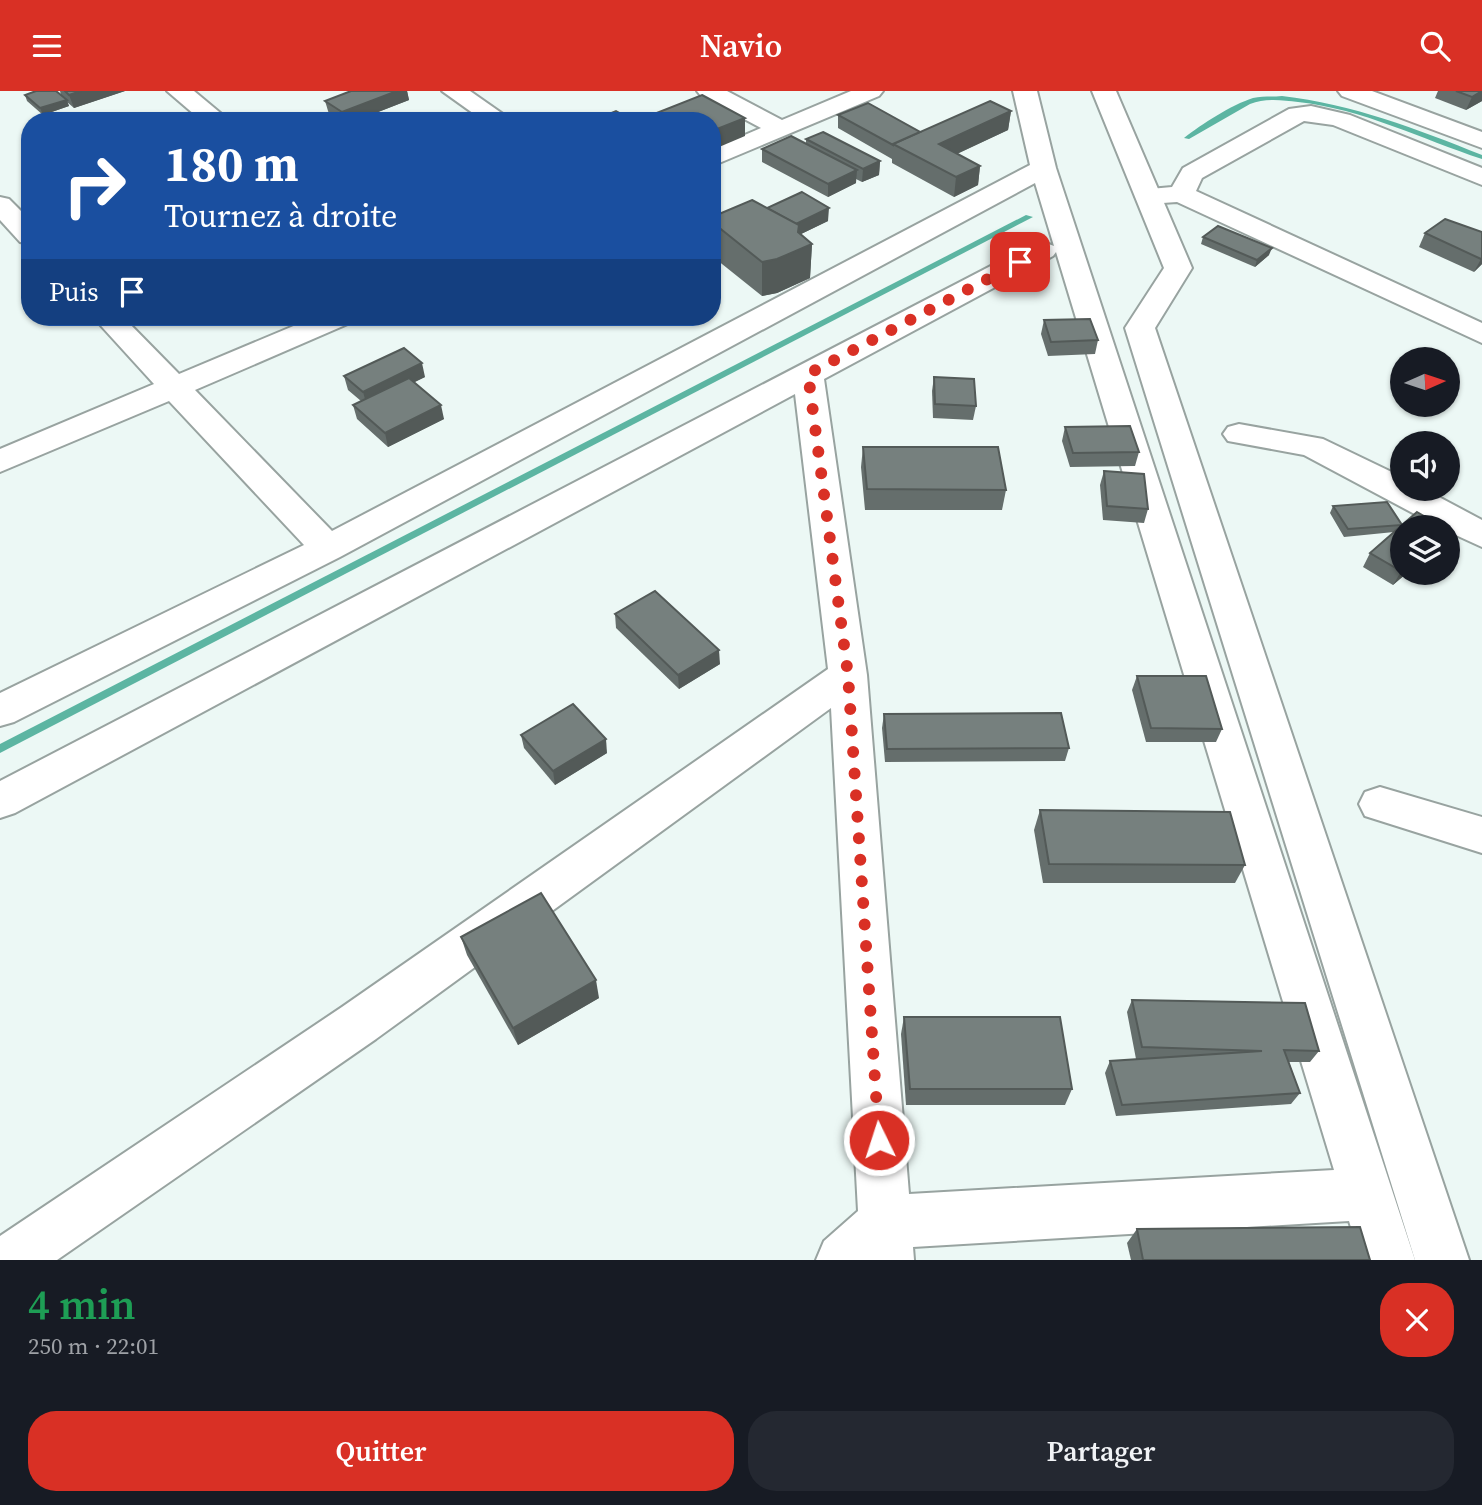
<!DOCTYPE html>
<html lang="fr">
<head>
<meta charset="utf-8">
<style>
  body { margin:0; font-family:"Source Serif 4",serif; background:#242831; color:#f1f3f6; height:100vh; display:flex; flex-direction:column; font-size:26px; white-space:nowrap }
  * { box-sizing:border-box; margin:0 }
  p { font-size:23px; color:#9ea1a6 }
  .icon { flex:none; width:38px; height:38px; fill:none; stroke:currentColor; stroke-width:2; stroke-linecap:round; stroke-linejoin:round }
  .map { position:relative; height:1169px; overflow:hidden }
  .sheet { display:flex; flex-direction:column; background:#171b24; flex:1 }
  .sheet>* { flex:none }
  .guide { position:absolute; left:21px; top:21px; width:700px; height:214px; border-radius:28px; box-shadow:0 2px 5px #0004; background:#1a4fa0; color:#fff; overflow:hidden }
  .needle { width:46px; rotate:87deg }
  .tools { position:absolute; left:1390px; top:256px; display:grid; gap:14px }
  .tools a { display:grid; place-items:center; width:70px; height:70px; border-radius:50%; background:#171b24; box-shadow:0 2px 5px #0004; font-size:35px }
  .pin { position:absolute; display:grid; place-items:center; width:60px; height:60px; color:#fff; margin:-30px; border-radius:14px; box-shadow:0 4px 10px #0006 }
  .me { position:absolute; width:77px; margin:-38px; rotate:356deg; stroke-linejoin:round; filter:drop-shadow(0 0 5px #0008) }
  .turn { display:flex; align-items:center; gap:24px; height:147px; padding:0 28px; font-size:32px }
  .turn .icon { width:91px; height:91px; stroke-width:2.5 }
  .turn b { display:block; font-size:49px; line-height:60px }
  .then { display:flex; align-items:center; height:66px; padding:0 28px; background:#0003; gap:14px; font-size:26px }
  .round { display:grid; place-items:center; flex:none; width:74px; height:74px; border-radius:28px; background:#242831 }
  .overview { display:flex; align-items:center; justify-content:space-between; height:119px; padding:0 28px }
  h1 { font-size:42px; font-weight:600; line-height:52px; color:#1e9e55 }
  .cta { display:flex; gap:14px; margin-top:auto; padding:14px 28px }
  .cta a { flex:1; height:80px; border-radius:28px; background:#d93025; color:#fff; font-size:28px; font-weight:600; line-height:80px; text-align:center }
  .cta a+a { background:#242831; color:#f1f3f6 }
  header { display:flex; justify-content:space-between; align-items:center; height:91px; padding:0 28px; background:#d93025; color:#fff; font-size:32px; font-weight:600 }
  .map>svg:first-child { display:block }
</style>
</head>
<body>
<header><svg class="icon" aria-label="menu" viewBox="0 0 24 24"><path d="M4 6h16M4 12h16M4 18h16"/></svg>Navio<svg class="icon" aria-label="search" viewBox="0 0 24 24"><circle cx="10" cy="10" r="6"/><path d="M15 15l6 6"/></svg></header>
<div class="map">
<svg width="1482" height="1169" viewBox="0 0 1482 1169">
  <rect width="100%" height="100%" fill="#ecf8f5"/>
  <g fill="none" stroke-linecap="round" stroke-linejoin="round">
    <g fill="#5cb5a2" fill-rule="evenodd">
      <path d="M1282 5C1352 13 1417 38 1482 64V68C1421 48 1363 18 1298 11 1282 9 1265 7 1250 13L1189 48 1184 47C1202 33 1231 14 1253 7 1262 5 1273 6 1282 5Z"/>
      <polygon points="1026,124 1033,126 0,662 0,653"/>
    </g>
    <g stroke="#98a3a0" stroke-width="4">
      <g id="minor">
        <polygon points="167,0 194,0 230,30 202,30"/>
        <polygon points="442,0 470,0 513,30 484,30"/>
        <polygon points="697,0 727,0 782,29 851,0 883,0 879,5 712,75 712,58 761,37 701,5"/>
        <path d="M1013 0H1037L1056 77 1415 1169H1361L1349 1130 913 1156 914 1169H816L824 1150 858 1120 831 617 376 948 57 1169H0V1145L342 916 828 578 795 303 15 722 0 727V690L1033 153 1043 151 1054 155 1035 92 340 466 14 631 0 635V602L304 454 169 310 0 381V358L154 293 93 226H123L179 283 315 226H354L350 232 195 299 332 440 1030 74ZM1056 161 1334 1079 909 1103 867 584 824 288 1053 165Z"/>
        <polygon points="1338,0 1372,0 1482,41 1482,57 1342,5"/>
        <polygon points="1311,15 1350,24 1482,77 1482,94 1333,34 1304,30 1202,87 1196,100 1482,232 1482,252 1177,111 1148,113 1139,111 1135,105 1139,99 1172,96 1183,77 1289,18"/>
        <polygon points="0,106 9,108 30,129 30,153 20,151 0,129"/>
        <polygon points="1239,333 1323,348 1402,386 1402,397 1422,397 1482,429 1482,456 1447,440 1447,436 1439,436 1304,364 1228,350 1223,343 1228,336"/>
        <polygon points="1380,696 1482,726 1482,762 1365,725 1359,713 1365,701"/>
      </g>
    </g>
    <g stroke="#98a3a0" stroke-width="4">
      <polygon id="highway" points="1092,0 1116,0 1192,177 1155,237 1469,1169 1415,1169 1125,237 1164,177"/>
    </g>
    <use href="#minor" fill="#fff" fill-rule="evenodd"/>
    <use href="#highway" fill="#fff" fill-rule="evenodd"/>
  </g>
  <g fill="#656e6c">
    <polygon points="60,0 125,0 74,17 67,11 69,15 43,24 27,10 25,4 61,4"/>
    <polygon points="351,0 407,0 409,9 355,30 340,30 329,23 325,10"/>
    <polygon points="1438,0 1482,0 1482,10 1466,19 1435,7"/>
    <polygon points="1011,20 1008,39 957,63 980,75 978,94 954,106 892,72 892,68 838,37 838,24 920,41"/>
    <polygon points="806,48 880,70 879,84 862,91 856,88 856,92 828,106 762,71 762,58 806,52"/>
    <polygon points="767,117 828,130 801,143 812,153 810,187 777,202 762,205 712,165 712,126"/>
    <polygon points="1482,141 1482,173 1474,181 1419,156 1425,142"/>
    <polygon points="1203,146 1269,164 1255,176 1201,153"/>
    <polygon points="277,226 310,226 287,235"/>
    <polygon points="1044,229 1098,249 1095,263 1048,265 1041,243"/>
    <polygon points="344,285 425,286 414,291 444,328 388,356 357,328 353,314 361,310 348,299"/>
    <polygon points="934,286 976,315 973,329 933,327 932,300"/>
    <polygon points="1065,336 1139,361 1135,375 1070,376 1062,350"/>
    <polygon points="863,356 1006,399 1002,419 865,419 861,376"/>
    <polygon points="1104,380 1148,418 1144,432 1103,429 1100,394"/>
    <polygon points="1333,415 1402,434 1402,481 1408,481 1393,494 1363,476 1370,462 1394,441 1344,446 1330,422"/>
    <polygon points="615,523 720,573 679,598 616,537"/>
    <polygon points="1137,585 1222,638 1216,651 1146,651 1132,599"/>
    <polygon points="884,623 1069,657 1065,670 885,671 882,637"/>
    <polygon points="521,644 607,662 555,694 524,657"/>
    <polygon points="1040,719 1245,774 1235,792 1043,792 1034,739"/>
    <polygon points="461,846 599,907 518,954 467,864"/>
    <polygon points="1132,909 1319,960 1310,971 1289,971 1300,1002 1291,1013 1116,1025 1105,982 1110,970 1145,968 1136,968 1127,921"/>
    <polygon points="904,926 1072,998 1065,1014 906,1014 901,943"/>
    <polygon points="1137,1138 1370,1169 1131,1169 1127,1152"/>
  </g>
  <g fill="#535a58">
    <polygon points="81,0 125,0 74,17 69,4"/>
    <polygon points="397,0 407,0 409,9 355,30 344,30 342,21"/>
    <polygon points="1482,0 1482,10 1466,19 1472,6"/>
    <polygon points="67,9 69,15 43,24 40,17"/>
    <polygon points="1011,20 1008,39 937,72 939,53"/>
    <polygon points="745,27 745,45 712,59 712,40"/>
    <polygon points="880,70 879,84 862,91 863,78"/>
    <polygon points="980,75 978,94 954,106 956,86"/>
    <polygon points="857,79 856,92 828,106 828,93"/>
    <polygon points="829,117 828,130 799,144 812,153 810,187 777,202 762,205 762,171 786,137"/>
    <polygon points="1272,157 1269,164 1255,176 1257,169"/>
    <polygon points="1482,167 1482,173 1474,181 1481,168"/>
    <polygon points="284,226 310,226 287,235"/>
    <polygon points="422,272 425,286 367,315 363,301"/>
    <polygon points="441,314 444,328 388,356 385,342"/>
    <polygon points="1402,479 1402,481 1408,481 1393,494"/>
    <polygon points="719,559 720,573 679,598 678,584"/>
    <polygon points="606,648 607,662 555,694 553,680"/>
    <polygon points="596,889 599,907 518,954 513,937"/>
  </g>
  <g fill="#76807e" stroke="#535a58" stroke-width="2">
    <polygon points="36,0 56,0 67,9 40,17 25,4"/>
    <polygon points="65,0 81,0 69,4"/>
    <polygon points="351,0 397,0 342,21 325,10"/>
    <polygon points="1456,0 1482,0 1472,6"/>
    <polygon points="702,4 745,27 712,40 712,30 639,29"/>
    <polygon points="990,10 1011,20 939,53 980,75 956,86 893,53"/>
    <polygon points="868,12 920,41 893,53 893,54 838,24"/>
    <polygon points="616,20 633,30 592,30"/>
    <polygon points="405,24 412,30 388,30"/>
    <polygon points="823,41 880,70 863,78 806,48"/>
    <polygon points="791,45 857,79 828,93 762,58"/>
    <polygon points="802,101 829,117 796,133 767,117"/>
    <polygon points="752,109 799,134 798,141 812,153 777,168 762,171 712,131 712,126"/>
    <polygon points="1445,128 1482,141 1482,167 1481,168 1425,142"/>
    <polygon points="1218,135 1272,157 1257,169 1203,146"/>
    <polygon points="1090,228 1098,249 1051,251 1044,229"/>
    <polygon points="404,257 422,272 363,301 344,285"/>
    <polygon points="934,286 974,288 976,315 935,313"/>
    <polygon points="409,287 441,314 385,342 353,314"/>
    <polygon points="1130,335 1139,361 1073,362 1065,336"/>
    <polygon points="863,356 998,356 1006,399 867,398"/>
    <polygon points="1104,380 1144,383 1148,418 1107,415"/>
    <polygon points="1387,411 1402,434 1348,438 1333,415"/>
    <polygon points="1417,421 1443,436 1402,436 1401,480 1370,462"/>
    <polygon points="655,500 719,559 678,584 615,523"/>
    <polygon points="1137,585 1206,585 1222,638 1151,637"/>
    <polygon points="573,613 606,648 553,680 521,644"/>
    <polygon points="1061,622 1069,657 887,658 884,623"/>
    <polygon points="1040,719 1230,721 1245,774 1049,773"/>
    <polygon points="541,802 596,889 513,937 461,846"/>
    <polygon points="1132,909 1305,912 1319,960 1284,959 1300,1002 1122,1014 1110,970 1262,960 1142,956"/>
    <polygon points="904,926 1060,926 1072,998 910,998"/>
    <polygon points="1360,1136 1370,1169 1143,1169 1137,1138"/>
  </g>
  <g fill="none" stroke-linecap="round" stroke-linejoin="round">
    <polyline stroke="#d93025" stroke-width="12" stroke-dasharray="0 21.6" points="879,1049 848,584 808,283 1020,171"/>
  </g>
</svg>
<div class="tools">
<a><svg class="needle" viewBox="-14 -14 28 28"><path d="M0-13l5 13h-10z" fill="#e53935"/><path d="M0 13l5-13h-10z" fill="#9ea1a6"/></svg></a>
<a><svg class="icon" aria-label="sound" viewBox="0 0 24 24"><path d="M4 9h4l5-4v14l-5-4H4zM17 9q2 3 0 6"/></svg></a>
<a><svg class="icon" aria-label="layers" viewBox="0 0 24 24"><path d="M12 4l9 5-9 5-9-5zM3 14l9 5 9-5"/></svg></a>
</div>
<div class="pin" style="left:1020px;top:171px;background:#d93025"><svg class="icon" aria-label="arrive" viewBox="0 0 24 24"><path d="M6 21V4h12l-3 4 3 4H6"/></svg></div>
<svg class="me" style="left:879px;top:1049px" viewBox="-20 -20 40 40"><circle r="17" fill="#d93025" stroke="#fff" stroke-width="3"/><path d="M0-11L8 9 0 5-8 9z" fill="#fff"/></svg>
<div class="guide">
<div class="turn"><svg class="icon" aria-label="right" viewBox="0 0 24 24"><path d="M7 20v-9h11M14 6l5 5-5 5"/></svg><div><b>180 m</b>Tournez à droite</div></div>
<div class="then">Puis<svg class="icon" aria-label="arrive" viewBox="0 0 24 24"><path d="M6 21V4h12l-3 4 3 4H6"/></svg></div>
</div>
</div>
<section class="sheet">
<div class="overview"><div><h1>4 min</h1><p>250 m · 22:01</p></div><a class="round" style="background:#d93025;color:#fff"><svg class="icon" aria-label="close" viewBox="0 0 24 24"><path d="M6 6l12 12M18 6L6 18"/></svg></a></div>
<div class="cta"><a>Quitter</a><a>Partager</a></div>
</section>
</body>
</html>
